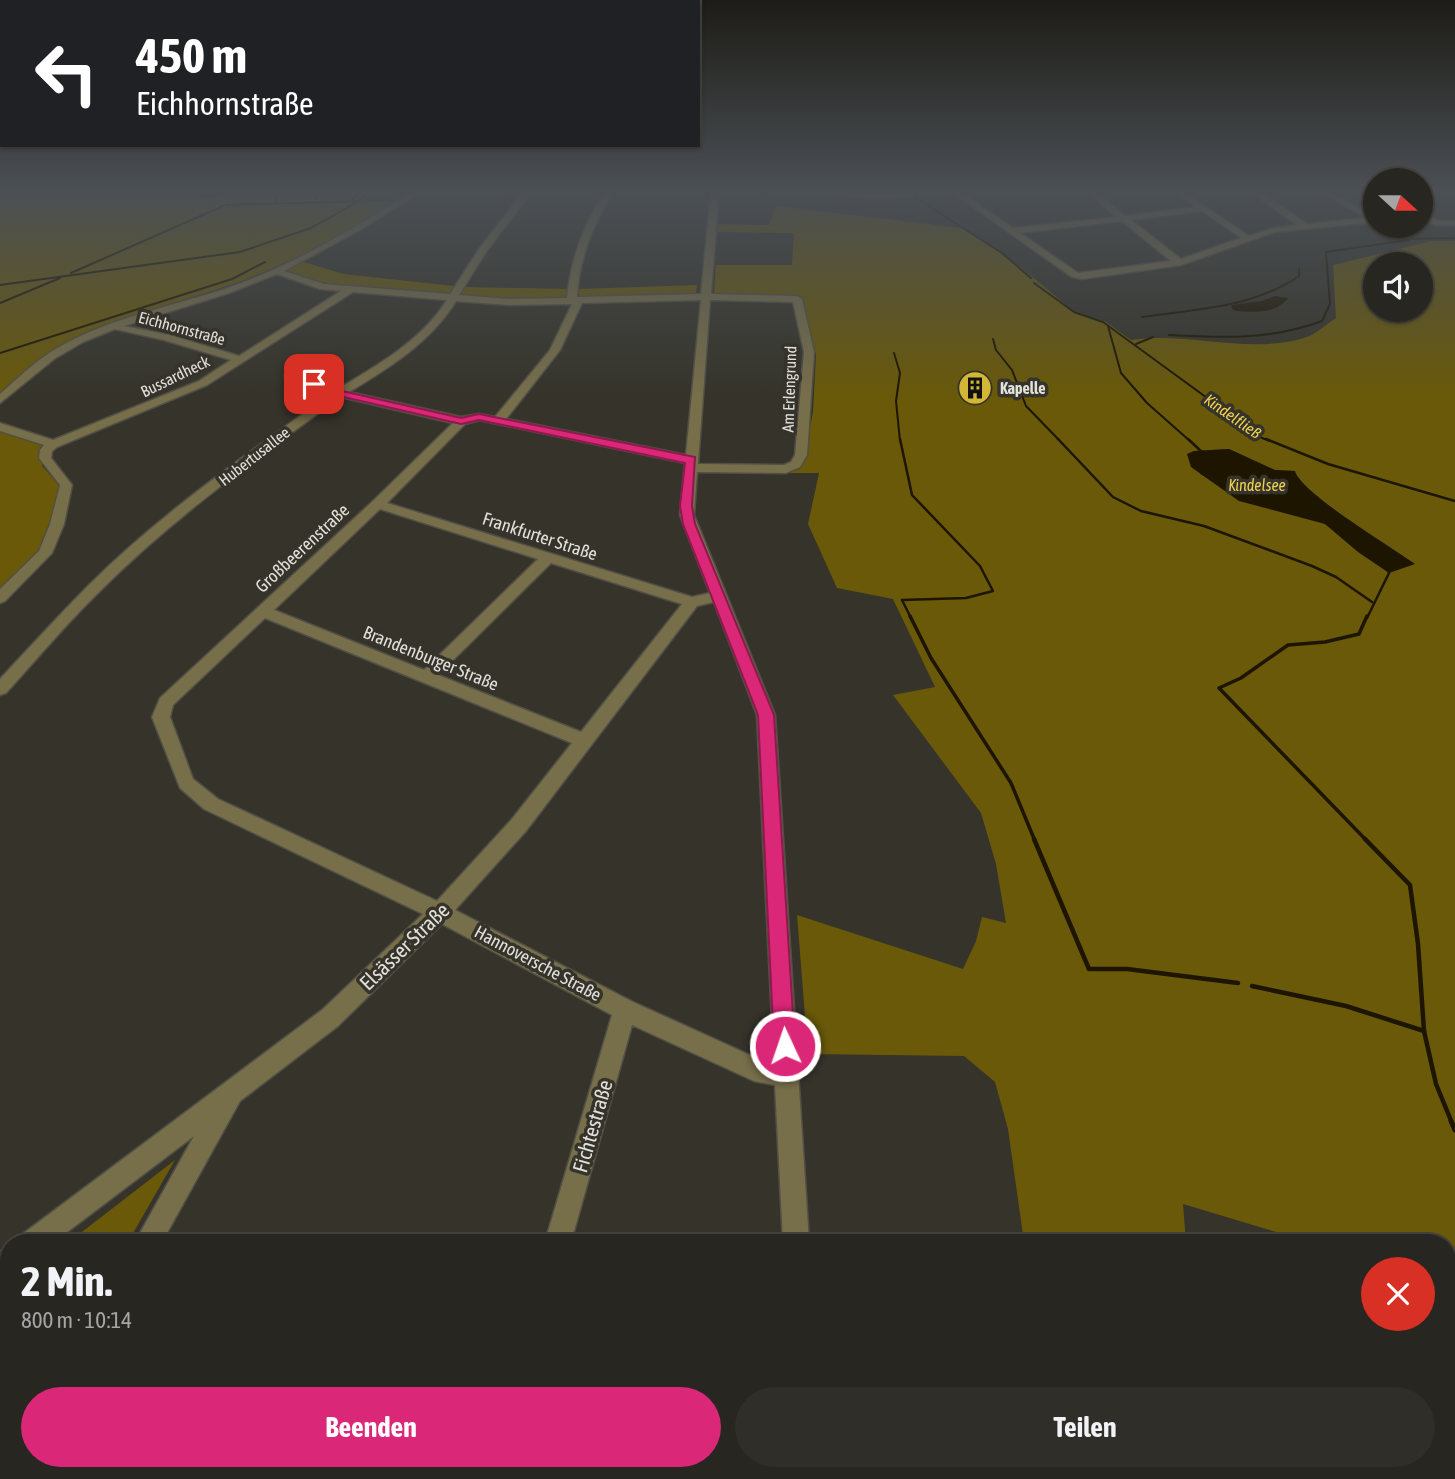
<!DOCTYPE html>
<html lang="de">
<head>
<meta charset="utf-8">
<style>
  body { margin:0; font-family:"Asap Condensed",sans-serif; background:#302e29; color:#f1f3f6; height:100vh; display:flex; flex-direction:column; font-size:26px; white-space:nowrap }
  * { box-sizing:border-box; margin:0 }
  p { font-size:23px; color:#a5a5a5 }
  .icon { flex:none; width:38px; height:38px; fill:none; stroke:currentColor; stroke-width:2; stroke-linecap:round; stroke-linejoin:round }
  .map { position:relative; flex:1; overflow:hidden }
  .panel { position:absolute; left:0px; top:1234px; width:1456px; height:247px; display:flex; flex-direction:column; background:#282620; border-radius:28px 28px 0 0; box-shadow:0 2px 5px #0004,0 0 0 2px #44433e }
  .panel>* { flex:none }
  .hud { position:absolute; left:0px; top:0px; width:700px; height:147px; box-shadow:0 2px 5px #0004,0 0 0 2px #44433e; background:#202124; color:#fff; overflow:hidden }
  .needle { width:46px; rotate:111deg }
  .tools { position:absolute; left:1363px; top:168px; display:grid; gap:14px }
  .tools a { display:grid; place-items:center; width:70px; height:70px; border-radius:50%; background:#282620; box-shadow:0 2px 5px #0004,0 0 0 2px #44433e; font-size:35px }
  .pin { position:absolute; display:grid; place-items:center; width:60px; height:60px; color:#fff; margin:-30px; border-radius:14px; box-shadow:0 4px 10px #0006 }
  .me { position:absolute; width:77px; margin:-38px; rotate:357deg; stroke-linejoin:round; filter:drop-shadow(0 0 5px #0008) }
  .turn { display:flex; align-items:center; gap:24px; height:147px; padding:0 21px; font-size:32px }
  .turn .icon { width:91px; height:91px; stroke-width:2.5 }
  .turn b { display:block; font-size:49px; line-height:60px }
  .round { display:grid; place-items:center; flex:none; width:74px; height:74px; border-radius:37px; background:#302e29 }
  .summary { display:flex; align-items:center; justify-content:space-between; height:119px; padding:0 21px }
  h1 { font-size:42px; font-weight:700; line-height:52px }
  .button { display:flex; gap:14px; margin-top:auto; padding:14px 21px }
  .button a { flex:1; height:80px; border-radius:42px; background:#db2777; color:#fff; font-size:28px; font-weight:700; line-height:80px; text-align:center }
  .button a+a { background:#302e29; color:#f1f3f6 }
  .map>svg:first-child { display:block }
</style>
</head>
<body>
<div class="map">
<svg width="1455" height="1479" viewBox="0 0 1455 1479">
  <rect width="100%" height="100%" fill="#35332a"/>
  <g fill="#695909" fill-rule="evenodd">
    <path d="M0 191H205L196 199 219 197 227 191H373L364 201H400C346 232 292 263 233 284 172 305 105 319 49 354 31 364 16 381 0 395Z"/>
    <path d="M776 206 962 228 1017 264 1072 310 1106 322 1131 340C1188 331 1247 355 1304 338 1315 335 1326 324 1336 318L1333 265 1432 241H1455V1288L1447 1285V1242H1309L1183 1204 1186 1242H1024L1008 1129 995 1082 964 1056 808 1054 797 915 963 969 976 941 982 917 1006 923 996 864 981 813 893 695 935 687 893 599 837 588 808 524 819 473H778L795 469 803 463 813 412 816 355 802 299 797 296 714 293 716 265H792L794 233 718 232V224L769 225ZM1376 264H1421V310H1376ZM1229 449 1275 470 1294 471C1302 496 1390 544 1414 564L1338 534 1325 524 1217 483 1200 474 1194 451Z"/>
    <path d="M301 261 343 274 454 286 449 294C395 291 337 292 285 270Z"/>
    <polygon points="697,285 696,293 691,295 579,297 579,289"/>
    <polygon points="463,287 569,289 569,297 564,300 489,299 459,295"/>
    <polygon points="0,430 45,446 42,466 62,488 49,541 0,595"/>
    <polygon points="175,1160 128,1242 69,1242"/>
  </g>
  <g fill="#1d1500">
    <path d="M1275 296 1288 298C1276 314 1255 312 1237 311L1233 310 1231 305 1262 301Z"/>
    <path d="M1229 449 1275 470 1295 471C1300 492 1392 548 1415 564L1389 573 1358 552 1325 524 1239 501 1191 467 1187 454 1194 451Z"/>
  </g>
  <g fill="none" stroke-linecap="round" stroke-linejoin="round">
    <g stroke="#1d1500" stroke-width="2">
      <polyline points="907,191 910,194"/>
      <polyline points="913,196 1002,253 1031,278"/>
      <polyline points="352,200 360,191"/>
      <polyline points="275,201 280,191"/>
      <polyline points="315,202 318,191"/>
      <polyline points="353,204 371,191"/>
      <polyline points="226,205 359,201"/>
      <polyline points="1412,239 1455,238"/>
      <polyline points="71,273 223,206"/>
      <polyline points="1034,283 1074,312 1103,322 1262,438 1270,441"/>
      <polyline points="0,285 240,252 311,228 352,205"/>
      <polyline points="0,303 60,278"/>
      <path d="M1142 317C1196 309 1253 308 1299 276V269"/>
      <polyline points="1108,326 1121,373 1147,403 1190,441"/>
      <path d="M1169 335C1223 338 1271 340 1322 321L1330 304 1326 252 1409 240"/>
      <polyline points="993,339 996,350 1012,370 1026,406 1060,441"/>
      <polyline points="1136,344 1153,337"/>
      <polyline points="0,353 232,279 265,262"/>
      <polyline points="894,353 900,373 896,401 900,441"/>
    </g>
    <g stroke="#1d1500" stroke-width="2.5">
      <polyline points="900,439 912,495 980,566 993,591 966,598 902,600 911,618"/>
      <polyline points="1058,439 1113,497 1141,511 1204,526 1312,566 1336,577 1372,602"/>
      <polyline points="1188,439 1202,452"/>
      <polyline points="1266,439 1328,464 1455,501"/>
      <polyline points="1367,618 1389,573 1388,570"/>
    </g>
    <g stroke="#1d1500" stroke-width="3.5">
      <polyline points="910,616 931,658 1011,783 1035,841"/>
      <polyline points="1367,841 1219,688 1241,678 1288,645 1325,642 1359,634 1367,616"/>
    </g>
    <g stroke="#1d1500" stroke-width="4.5">
      <polyline points="1034,839 1089,969 1127,969 1238,983"/>
      <polyline points="1365,839 1410,885 1418,944 1424,1031 1436,1084 1452,1123"/>
      <polyline points="1252,986 1346,1006 1424,1031"/>
    </g>
    <polyline stroke="#1d1500" stroke-width="5" points="1451,1121 1455,1130"/>
    <g stroke="#514f46" stroke-width="3">
      <g id="minor">
        <path d="M413 191H422L360 230 284 271 324 284 450 294 479 249 524 191H532L486 252 459 295 509 299 567 298C571 258 584 223 606 191H614C593 224 579 258 577 297L701 294 711 191H719L711 294 797 296 802 299 814 352 807 455 800 467 786 473 697 472 694 515 775 715 809 1242H783L775 1085 754 1081 632 1025 571 1242H545L612 1015 442 924 338 1026 240 1101 162 1242H135L194 1136 54 1242H20L24 1233 322 1010 423 914 204 809 180 788 152 717 160 698 373 501 453 423 341 397C258 457 173 518 100 591 67 623 37 659 6 693L0 695V679C29 648 58 616 88 586 161 513 248 453 331 394L285 378V374H293L338 389C378 365 422 340 447 300L353 292 207 385 57 447 52 451 51 458 72 485 64 524 52 553 5 601 0 603V589L39 551 50 524 60 485 39 458 40 450 44 445 0 431V423L53 440 199 381 231 360 164 340 115 329 83 342 54 359 0 403V394C17 379 34 362 54 350 112 315 181 306 244 282 304 259 359 225 413 191ZM277 274 320 289 341 291 239 356 170 335 124 326 229 293ZM701 300 686 455 506 419 560 350 582 303ZM710 300 793 302 804 352 795 455 791 462 784 465 698 464ZM456 301 509 305 572 304 550 350 495 417 479 414 461 417 349 392C389 368 431 342 456 301ZM479 420 685 463 680 515 710 593 692 597 387 503 465 424ZM380 509 538 559 424 670 274 610ZM551 563 682 604 581 732 438 675ZM714 602 757 715 774 1061H763L633 1002 455 910 526 831 697 606ZM265 618 572 743 512 819 437 901 218 799 193 779 170 717 173 705Z"/>
        <polygon points="810,191 909,194 913,196 878,199"/>
        <path d="M950 191H959L1013 228 1117 217 1086 191H1094L1125 216 1196 207 1173 191H1182L1249 236 1274 228 1297 225 1250 191H1259L1307 224 1367 218 1318 191H1327L1376 217V222L1275 232 1181 265 1082 279 1072 277ZM1202 211 1241 238 1181 259 1131 220ZM1122 221 1171 261 1078 273 1020 233Z"/>
        <polygon points="1447,191 1455,191 1455,195"/>
        <polygon points="1421,211 1439,221 1455,221 1455,225 1434,225 1421,216"/>
        <polygon points="1388,226 1412,226 1415,228 1411,230"/>
        <polygon points="9,1248 9,1277 0,1281 0,1251"/>
        <polygon points="0,1444 9,1447 9,1472 22,1472 20,1476 12,1479 0,1477"/>
        <polygon points="504,1472 534,1472 532,1479 502,1479"/>
        <polygon points="794,1472 824,1472 825,1479 795,1479"/>
      </g>
    </g>
    <use href="#minor" fill="#776e4a" fill-rule="evenodd"/>
  </g>
  <linearGradient id="sky" x2="0" y2="1"><stop stop-color="#1d1c17"/><stop offset="0.48" stop-color="#4b5055"/><stop offset="1" stop-color="#4b5055" stop-opacity="0"/></linearGradient>
  <rect width="1455" height="398" fill="url(#sky)"/>
  <polygon fill="#db2777" stroke="#8e194d" stroke-width="2" points="314,381 342,391 461,418 479,414 695,457 692,506 695,524 774,715 795,1046 792,1054 785,1057 777,1054 774,1046 758,715 683,524 680,506 685,463 479,420 461,424 335,395 310,386 309,384"/>
  <defs>
    <g id="building-disc" transform="scale(1.75)"><circle r="9.5" fill="#d3b635" stroke="#35332a"/><path d="M-4-6H4V6H1V3H-1V6H-4ZM-2.5-4.3h1.7v1.8h-1.7ZM.8-4.3h1.7v1.8H.8ZM-2.5-1h1.7V.8h-1.7ZM.8-1h1.7V.8H.8Z" fill="#111"/></g>
  </defs>
  <g fill-rule="evenodd">
    <use href="#building-disc" x="975" y="388"/>
  </g>
  <g text-anchor="middle" dominant-baseline="central" stroke-width="7" stroke-linejoin="round" paint-order="stroke">
    <g font-size="16" fill="#e2e0db" stroke="#35332a">
      <text transform="translate(182 328) rotate(15)">Eichhornstraße</text>
      <text transform="translate(175 376) rotate(-26)">Bussardheck</text>
      <text transform="translate(789 389) rotate(-88)">Am Erlengrund</text>
      <text transform="translate(254 456) rotate(-38)">Hubertusallee</text>
    </g>
    <g font-size="16" font-weight="bold" fill="#e2e0db" stroke="#35332a" text-anchor="start">
      <text x="1000" y="388">Kapelle</text>
    </g>
    <g font-size="16" font-style="italic" fill="#f0d251" stroke="#35332a">
      <text transform="translate(1233 416) rotate(35)">Kindelfließ</text>
      <text x="1257" y="485">Kindelsee</text>
    </g>
    <g font-size="18" fill="#e2e0db" stroke="#35332a">
      <text transform="translate(540 536) rotate(18)">Frankfurter Straße</text>
      <text transform="translate(302 548) rotate(-43)">Großbeerenstraße</text>
      <text transform="translate(431 658) rotate(22)">Brandenburger Straße</text>
      <text transform="translate(538 963) rotate(28)">Hannoversche Straße</text>
    </g>
    <g font-size="21" fill="#e2e0db" stroke="#35332a">
      <text transform="translate(404 946) rotate(-44)">Elsässer Straße</text>
      <text transform="translate(592 1126) rotate(-74)">Fichtestraße</text>
    </g>
  </g>
</svg>
<div class="tools">
<a><svg class="needle" viewBox="-14 -14 28 28"><path d="M0-13l5 13h-10z" fill="#e53935"/><path d="M0 13l5-13h-10z" fill="#a5a5a5"/></svg></a>
<a><svg class="icon" aria-label="sound" viewBox="0 0 24 24"><path d="M4 9h4l5-4v14l-5-4H4zM17 9q2 3 0 6"/></svg></a>
</div>
<div class="pin" style="left:314px;top:384px;background:#d93025"><svg class="icon" aria-label="arrive" viewBox="0 0 24 24"><path d="M6 21V4h12l-3 4 3 4H6"/></svg></div>
<svg class="me" style="left:785px;top:1046px" viewBox="-20 -20 40 40"><circle r="17" fill="#db2777" stroke="#fff" stroke-width="3"/><path d="M0-11L8 9 0 5-8 9z" fill="#fff"/></svg>
<div class="hud">
<div class="turn"><svg class="icon" aria-label="left" viewBox="0 0 24 24"><path d="M17 20v-9H6M10 6l-5 5 5 5"/></svg><div><b>450 m</b>Eichhornstraße</div></div>
</div>
<section class="panel">
<div class="summary"><div><h1>2 Min.</h1><p>800 m · 10:14</p></div><a class="round" style="background:#d93025;color:#fff"><svg class="icon" aria-label="close" viewBox="0 0 24 24"><path d="M6 6l12 12M18 6L6 18"/></svg></a></div>
<div class="button"><a>Beenden</a><a>Teilen</a></div>
</section>
</div>
</body>
</html>
